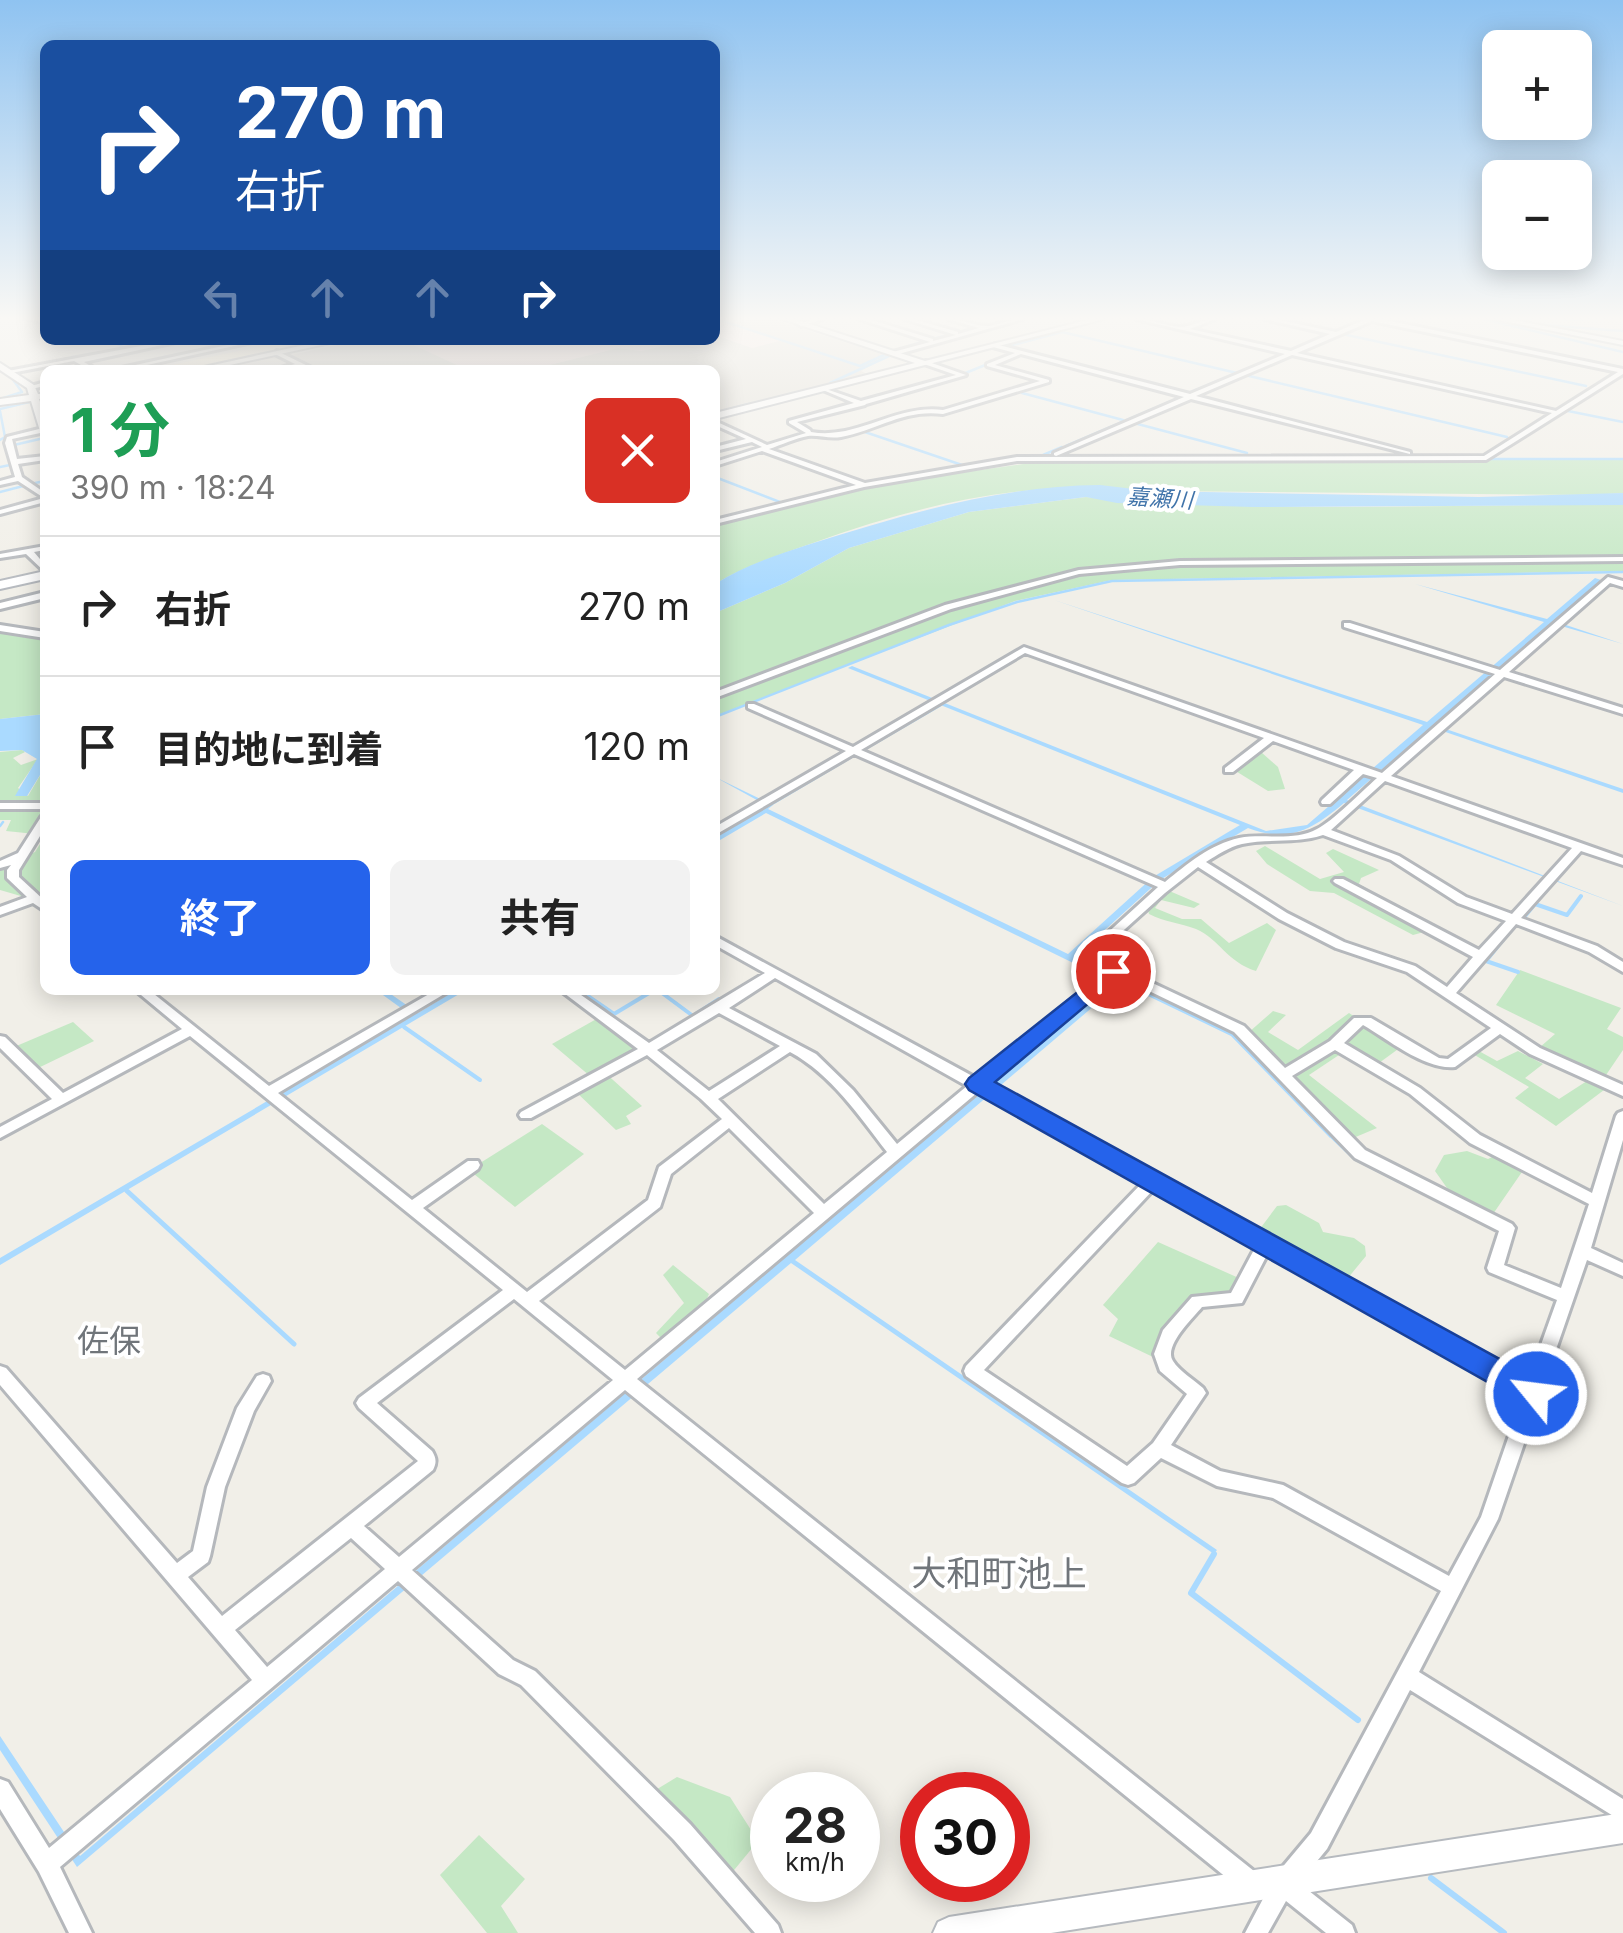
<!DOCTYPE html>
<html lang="ja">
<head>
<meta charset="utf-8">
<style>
  body { margin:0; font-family:Inter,"Noto Sans JP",sans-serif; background:#f2f2f2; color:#222; height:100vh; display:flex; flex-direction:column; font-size:38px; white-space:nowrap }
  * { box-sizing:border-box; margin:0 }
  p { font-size:32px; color:#767676 }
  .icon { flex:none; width:55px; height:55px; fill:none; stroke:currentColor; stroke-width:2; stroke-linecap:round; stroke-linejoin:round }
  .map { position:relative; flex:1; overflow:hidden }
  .side { position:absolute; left:40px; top:365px; width:680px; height:630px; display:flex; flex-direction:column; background:#fff; border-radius:15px; box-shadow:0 5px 25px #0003 }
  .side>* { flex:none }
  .guide { position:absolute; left:40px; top:40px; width:680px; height:305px; border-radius:15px; box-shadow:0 5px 25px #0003; background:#1a4fa0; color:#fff; overflow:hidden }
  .buttons { position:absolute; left:1482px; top:30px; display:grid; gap:20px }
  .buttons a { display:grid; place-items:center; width:110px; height:110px; border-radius:15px; background:#fff; box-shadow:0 5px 25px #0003; font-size:50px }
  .speed { position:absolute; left:750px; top:1772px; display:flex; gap:20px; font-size:50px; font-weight:700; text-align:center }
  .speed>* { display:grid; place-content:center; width:130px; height:130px; border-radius:50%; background:#fff; box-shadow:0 5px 25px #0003; line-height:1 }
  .speed small { font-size:25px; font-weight:400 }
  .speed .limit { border:15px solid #d22; background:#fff; color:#111 }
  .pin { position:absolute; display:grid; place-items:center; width:85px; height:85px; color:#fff; margin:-42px; border:5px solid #fff; border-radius:50%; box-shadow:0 2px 10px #0007 }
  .me { position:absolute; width:110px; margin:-55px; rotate:299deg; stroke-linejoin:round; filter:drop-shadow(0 0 8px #0008) }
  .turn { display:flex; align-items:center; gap:35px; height:210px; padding:0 30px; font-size:45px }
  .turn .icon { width:130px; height:130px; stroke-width:2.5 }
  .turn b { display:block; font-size:70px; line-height:85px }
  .lanes { display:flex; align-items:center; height:95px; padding:0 30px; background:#0003; justify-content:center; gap:50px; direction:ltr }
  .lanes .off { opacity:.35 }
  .round { display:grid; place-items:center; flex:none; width:105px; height:105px; border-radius:15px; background:#f2f2f2 }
  .summary { display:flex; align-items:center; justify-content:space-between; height:170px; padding:0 30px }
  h1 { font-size:60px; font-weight:700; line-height:75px; color:#1e9e55 }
  .cta { display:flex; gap:20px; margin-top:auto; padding:20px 30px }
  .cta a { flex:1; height:115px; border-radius:15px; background:#2563eb; color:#fff; font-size:40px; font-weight:700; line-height:115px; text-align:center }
  .cta a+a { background:#f2f2f2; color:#222 }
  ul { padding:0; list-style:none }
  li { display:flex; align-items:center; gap:30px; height:140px; padding:0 30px; border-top:2px solid #e0e0e0 }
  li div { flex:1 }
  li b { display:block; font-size:38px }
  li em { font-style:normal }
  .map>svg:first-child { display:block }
</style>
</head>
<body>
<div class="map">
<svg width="1623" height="1933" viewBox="0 0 1623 1933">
  <rect width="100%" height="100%" fill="#f1efe8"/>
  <polygon fill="#fef7e0" points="278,343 290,349 185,370 147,370"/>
  <g fill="#e1ded6">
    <polygon points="751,319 772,319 888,356 861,371 871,376 715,413 715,370 529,370 618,348 641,351 690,340 715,340 715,335 781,340 734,323"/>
    <polygon points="358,340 403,340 468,370 323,370 292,355"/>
  </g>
  <g fill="#fce8e6">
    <polygon points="715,319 751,319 736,324 783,340 752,348 715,335"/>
    <polygon points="403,340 690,340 641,351 618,348 529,370 468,370"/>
  </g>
  <g fill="#c5e8c5">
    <path d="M1623 459V493L1593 495 1151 491C1034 478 923 503 813 543 781 554 745 566 715 584V525L886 483 1052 460Z"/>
    <path d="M1086 497C1264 514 1444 504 1623 505V571L1112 580 1015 601 715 716V613L785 583 849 548 969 512Z"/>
    <polygon points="0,633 45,639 45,714 0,719"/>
    <polygon points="22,750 25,752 13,758 21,765 38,759 18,788 28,796 45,767 45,835 6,831 11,820 0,820 0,752"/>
    <polygon points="1261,752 1278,767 1285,789 1268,791 1234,770"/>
    <polygon points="45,836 45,903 0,890 0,867 35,852"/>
    <polygon points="1265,846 1320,879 1344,872 1326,853 1333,849 1379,870 1361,878 1359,884 1429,924 1424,932 1413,935 1334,893 1310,891 1267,864 1256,851"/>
    <path d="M1167 890 1200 904 1194 908 1161 900 1155 908 1182 919H1201L1229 943 1267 923 1276 930 1256 971C1227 962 1219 939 1196 929 1180 923 1165 922 1149 914L1147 907Z"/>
    <polygon points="1520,970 1621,1008 1607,1029 1623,1037 1623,1050 1604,1078 1539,1048 1555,1034 1496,1005"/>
    <polygon points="1273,1011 1286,1015 1268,1032 1298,1050 1349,1013 1401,1047 1379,1063 1345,1051 1309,1075 1377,1128 1351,1139 1248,1033"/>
    <polygon points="600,1017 644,1049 603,1071 642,1106 626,1116 631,1124 616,1130 575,1091 590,1076 552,1044"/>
    <polygon points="73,1022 94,1041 34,1070 14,1047"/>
    <polygon points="1477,1050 1497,1061 1518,1051 1543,1064 1525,1078 1559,1099 1590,1079 1608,1087 1556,1126 1515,1098 1529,1087 1473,1054"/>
    <polygon points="542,1124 584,1154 515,1207 469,1170"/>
    <polygon points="1467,1151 1488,1159 1498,1154 1524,1169 1493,1214 1452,1195 1435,1171 1444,1155"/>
    <polygon points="1286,1205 1319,1223 1323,1232 1354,1238 1365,1246 1366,1256 1343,1284 1261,1237 1259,1230 1277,1206"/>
    <polygon points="1158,1242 1241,1279 1233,1295 1222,1300 1202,1294 1194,1299 1153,1357 1109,1336 1118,1319 1103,1305"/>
    <polygon points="673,1265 709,1294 703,1307 665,1342 656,1333 684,1303 663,1275"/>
    <polygon points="677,1777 730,1797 758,1841 730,1875 654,1791"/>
    <polygon points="479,1835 525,1879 501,1906 518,1933 487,1933 440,1875"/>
  </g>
  <g fill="#aadaff">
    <path d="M1100 485 1151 491 1479 497 1623 493V505L1253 507 1117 503 1086 497 969 512 849 548 785 583 715 613V584C742 567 776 555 807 545 904 515 996 486 1100 485Z"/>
    <path d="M1595 578 1601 580 1554 621 1623 644 1551 623 1434 725 1623 789V793L1431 727 1347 800 1623 906 1344 803C1313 829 1289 844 1248 828L1160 880 1075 957 1234 1034 1332 1136 1330 1138 1231 1036 1121 983 795 1260 1217 1550 1214 1554 791 1263 77 1867 0 1750V1736L80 1856 1110 981 766 813 715 843V837L766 805 715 777 773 805 768 809 1068 954 1153 877 1240 825 848 668 852 666 1266 831 1307 825 1423 725 1054 600 1427 722 1544 622 1415 584 1547 619Z"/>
    <polygon points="45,714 45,767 27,796 15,796 37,759 22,750 0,751 0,719"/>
    <polygon points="376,990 385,990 418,1013 456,990 466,990 0,1265 0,1258 412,1016"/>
  </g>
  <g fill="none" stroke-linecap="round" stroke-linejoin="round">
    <g stroke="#aadaff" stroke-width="2.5">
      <polyline points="20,319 45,323"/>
      <polyline points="717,319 860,366 884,355"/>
      <polyline points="1259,319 1329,334"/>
      <polyline points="1483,319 1623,352"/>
      <polyline points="1564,319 1584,319"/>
      <polyline points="1007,320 1013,319"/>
      <polyline points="1544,325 1623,331"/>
      <polyline points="984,326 1001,322"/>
      <polyline points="959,332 977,328"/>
      <polyline points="1333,332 1364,319"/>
      <polyline points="1342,334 1586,386"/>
      <polyline points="936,338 953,334"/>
      <polyline points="110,340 128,350"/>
      <polyline points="1005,347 1062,332 1237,373"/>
      <polyline points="897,350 928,340"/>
      <polyline points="1288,351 1330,334"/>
      <polyline points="963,374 1010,355"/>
      <polyline points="1245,375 1507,437"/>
      <polyline points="830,383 889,356"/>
      <polyline points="1022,393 1123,420"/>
      <polyline points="1184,395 1285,353"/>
      <polyline points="1000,397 1024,389"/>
      <polyline points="0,399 22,392 11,377"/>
      <polyline points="0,409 29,402"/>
      <polyline points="0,411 5,437 0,440"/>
      <polyline points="1568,411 1623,422"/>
      <polyline points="715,413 749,404"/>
      <polyline points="1134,423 1247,453"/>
      <polyline points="871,428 919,414"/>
      <polyline points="862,431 962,465"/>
      <polyline points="14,445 44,438"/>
      <polyline points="1066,446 1181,397"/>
      <polyline points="1127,456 1187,456"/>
      <polyline points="1199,456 1384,456"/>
      <polyline points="1060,457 1114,456"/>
      <polyline points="1483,459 1505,448"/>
      <polyline points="1489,459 1623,459"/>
      <polyline points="0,467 15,464"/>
      <polyline points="954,472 1024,461"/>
      <polyline points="715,477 785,504"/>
      <polyline points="35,483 45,481"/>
      <polyline points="864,483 1043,455 1062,447"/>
      <polyline points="0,492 27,485"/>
      <polyline points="715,519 745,513"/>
      <polyline points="734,519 880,484"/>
      <polyline points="0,555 45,546"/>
      <polyline points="715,717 949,625 1017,602 1112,581 1623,572"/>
      <polyline points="862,751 941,705"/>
      <polyline points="772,804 855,755"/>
      <polyline points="0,826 3,822"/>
    </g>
    <g stroke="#aadaff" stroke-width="4">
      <polyline points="1521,921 1535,904 1567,915 1581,896"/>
      <polyline points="1515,925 1486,961 1518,972"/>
      <polyline points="579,990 614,1014 654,990"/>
      <polyline points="658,990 693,1016 719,999"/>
      <polyline points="404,1027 480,1080"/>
    </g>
    <g stroke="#aadaff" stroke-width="5">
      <polyline points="1332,1136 1355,1158 1398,1180"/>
      <polyline points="127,1191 294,1344"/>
    </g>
    <g stroke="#aadaff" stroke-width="6">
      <polyline points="1214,1554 1191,1593 1358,1720"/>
      <polyline points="1431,1878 1504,1933"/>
    </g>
    <g stroke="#b5b8bc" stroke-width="6">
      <g id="street">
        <polygon points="29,319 45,319 45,323"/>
        <polygon points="814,319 823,319 801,326 798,324"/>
        <path d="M859 319H868L933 339V341L956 335 904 319H913L958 332V334L979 328 948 319C962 319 977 327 989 326 1001 324 1011 319 1023 319L895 355 893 352 930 342Z"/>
        <path d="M1136 319C1152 319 1165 326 1180 327 1191 327 1203 319 1215 319L1190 329 1291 351 1330 334 1264 319H1275L1336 332 1366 319H1380L1623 369V374L1486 460 1017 461 864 487 715 524V520L856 485 762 451 715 466V462L762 447 752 442 715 451V447L746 439 715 425V421L767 445 806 433 789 423V421L854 403 823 390V388L861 401 956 375 924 364 926 361 966 375 866 404 865 405 797 422 810 430 811 432C858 440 895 404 943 410L1040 381 987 366V364L1015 353 993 347 995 344 1190 394 1285 354ZM1372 321 1618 372 1556 411 1297 353ZM1021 354 1184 397 1054 453V455L1056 456 1191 399 1410 454V452L1196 396 1292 355 1552 413 1484 456 1017 457 865 483 769 449C781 445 796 438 808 436 819 435 829 439 841 437 878 430 903 409 943 414L1049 382V380L995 365Z"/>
        <polygon points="173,340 185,340 84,362 97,370 90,370 74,361 11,373 8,371"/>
        <polygon points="251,340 262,340 124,370 112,370"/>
        <polygon points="277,351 314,369 315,370 307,370 301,367 274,370 295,364 275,354"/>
        <polygon points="45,382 45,386 31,389 28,387"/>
        <polygon points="43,428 45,432 12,439 17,459 45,456 45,460 18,464 22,477 45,493 45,502 0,514 0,510 44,498 18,481 0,485 0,481 15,477 5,443 7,437"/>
        <polygon points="45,546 45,550 34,552 45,565 45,572 26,554 0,558 0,554"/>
        <polygon points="1623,557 1623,561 1180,565 1079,574 951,609 715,698 715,692 945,605 1079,570 1180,561"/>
        <path d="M1608 577 1623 581V587L1610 583 1509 672 1623 708V714L1504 677 1391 776 1623 858V865L1581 851 1521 918 1597 946 1623 962V972L1589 952 1516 924 1456 993 1540 1048 1623 1085V1096L1530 1054 1500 1034 1455 1067C1425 1070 1389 1040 1363 1025L1344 1043 1420 1088 1480 1135 1592 1193 1616 1116 1618 1113 1623 1111V1140L1591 1248 1623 1263V1276L1587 1260 1542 1390 1545 1394 1542 1399 1539 1400 1498 1519 1419 1672 1623 1799V1822L1410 1690 1327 1849 1299 1883 1352 1925 1355 1933H1326L1286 1901 1268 1933H1245L1275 1876 1311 1833 1441 1591 1273 1498 1217 1486 1161 1458 1134 1483 1128 1485 1122 1483 966 1376 964 1371 966 1366 1142 1183 978 1092 637 1379 1259 1875 1262 1883 1259 1891 1251 1894 1243 1891 625 1390 412 1570 513 1660 535 1671 690 1824 778 1925 781 1933H755L674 1840 521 1685 499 1674 398 1581 60 1867 92 1933H69L39 1872 0 1809V1779L8 1782 49 1848 252 1680 0 1385V1366L6 1368 177 1563 193 1551 207 1487 237 1408 257 1376 263 1374 269 1376 271 1381 254 1411 225 1487 210 1556 208 1562 188 1577 222 1616 418 1461 359 1408 356 1403 359 1398 503 1290 190 1036 0 1138V1127L52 1099 0 1048V1036L5 1037 63 1093 182 1029 135 990H149L269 1086 436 990H451L278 1093 412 1200 468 1161H478L480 1165 478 1169 423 1208 527 1292 648 1200 659 1167 722 1119 701 1099 647 1055 531 1118H521L519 1115 521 1112 638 1049 560 990H574L649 1043 765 973 715 945V936L976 1078 1106 971 1081 957 1158 887 854 754 715 835V827L846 751 748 708V704H754L853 747 1024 647 1382 773 1495 674 1344 627V623H1350L1500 670ZM1025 653 1264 738 1225 768V772H1233L1273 741 1354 770 1322 800 1321 802 1322 804H1330L1363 774 1377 778C1361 792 1333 821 1317 829 1293 842 1264 833 1239 838 1211 844 1187 864 1165 882L861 750ZM1385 781 1572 848 1512 914 1466 897 1399 856 1331 830ZM1323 835 1391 860 1458 903 1506 921 1479 950 1343 879H1335L1333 881 1335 883 1473 957 1447 987 1415 966 1344 942 1287 913 1206 862C1217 855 1229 847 1242 844 1269 838 1296 844 1323 835ZM1198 867 1279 919 1336 948 1407 972 1491 1028 1448 1059 1439 1058 1371 1018H1354L1330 1041 1285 1068 1244 1026 1095 956 1165 893ZM1116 975 1234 1032 1355 1158 1499 1231 1487 1268 1489 1272 1557 1300 1528 1381 987 1084ZM775 978 967 1086 897 1144 853 1090 816 1054 729 1008ZM719 1013 780 1046 709 1091 657 1050ZM1335 1050 1410 1094 1470 1143 1589 1204 1561 1288 1504 1265 1515 1228 1512 1224 1365 1150 1292 1076ZM790 1052C831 1074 859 1116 887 1152L824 1204 718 1099ZM729 1128 814 1213 625 1370 539 1301 660 1207 671 1174ZM1154 1189 1256 1246 1231 1293 1192 1297 1163 1330 1154 1354 1160 1371 1187 1394 1153 1443 1127 1466 984 1370ZM1268 1253 1523 1395 1481 1517 1449 1576 1283 1485 1220 1471 1171 1445 1206 1393 1203 1388C1194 1380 1179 1371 1173 1361 1163 1346 1193 1318 1202 1307L1242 1303ZM514 1299 613 1380 399 1557 364 1526 433 1470C437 1462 436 1458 432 1451L377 1403ZM351 1538 385 1569 267 1667 235 1630Z"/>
        <polygon points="45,592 45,598 0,609 0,603"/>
        <polygon points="0,625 45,632 45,638 0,631"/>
        <rect x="0" y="803" width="45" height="6"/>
        <polygon points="45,816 45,828 19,870 19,877 45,901 45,911 33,903 0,915 0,907 27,897 7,878 7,870 11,865 0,868 0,861 18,853 41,817"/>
      </g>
    </g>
    <g stroke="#b6babf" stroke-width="4">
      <g id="secondary">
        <polygon points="782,319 794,319 925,361 1091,319 1104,319 715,419 715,413 915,363"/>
        <polygon points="1493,319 1509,319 1623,341 1623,345"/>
        <polygon points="328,340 344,340 207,370 190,370"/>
        <polygon points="0,363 34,385 38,394 45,394 45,398 39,399 45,416 45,434 40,431 31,401 0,405 0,399 29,395 27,388 0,370"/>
        <polygon points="45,571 45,579 0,589 0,581"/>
        <polygon points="1623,1813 1623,1843 1051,1933 933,1933 938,1922 949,1917"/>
      </g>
    </g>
    <use href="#street" fill="#fff" fill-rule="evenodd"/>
    <use href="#secondary" fill="#fff" fill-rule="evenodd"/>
  </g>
  <linearGradient id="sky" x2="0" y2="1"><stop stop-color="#8fc3f1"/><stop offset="0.54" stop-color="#f9f8f5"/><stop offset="1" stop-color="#f9f8f5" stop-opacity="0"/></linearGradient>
  <rect width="1623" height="590" fill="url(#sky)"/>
  <polygon fill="#2563eb" stroke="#184099" stroke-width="2.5" points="1113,964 1124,971 1121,976 995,1082 1547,1385 1551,1394 1547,1403 1536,1407 1525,1403 969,1090 965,1084 969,1078"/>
  <g text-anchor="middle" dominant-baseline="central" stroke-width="8" stroke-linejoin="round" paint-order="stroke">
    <g font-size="22" font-style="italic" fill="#4174aa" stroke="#fff">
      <text transform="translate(1160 498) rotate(4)">嘉瀬川</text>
    </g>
    <g font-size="32" fill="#70757a" stroke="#fff">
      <text x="109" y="1340">佐保</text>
    </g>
    <g font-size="35" fill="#70757a" stroke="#fff">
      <text x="999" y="1573">大和町池上</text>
    </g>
  </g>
</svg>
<div class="buttons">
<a>+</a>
<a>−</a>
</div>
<div class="speed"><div>28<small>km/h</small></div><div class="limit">30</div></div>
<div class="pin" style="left:1113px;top:971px;background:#d93025"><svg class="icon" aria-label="arrive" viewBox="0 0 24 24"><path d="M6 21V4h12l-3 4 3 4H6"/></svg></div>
<svg class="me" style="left:1536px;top:1394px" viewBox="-20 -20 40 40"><circle r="17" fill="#2563eb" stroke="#fff" stroke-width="3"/><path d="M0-11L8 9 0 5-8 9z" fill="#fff"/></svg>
<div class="guide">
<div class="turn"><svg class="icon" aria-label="right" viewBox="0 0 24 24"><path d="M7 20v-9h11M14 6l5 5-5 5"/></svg><div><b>270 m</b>右折</div></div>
<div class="lanes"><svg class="icon off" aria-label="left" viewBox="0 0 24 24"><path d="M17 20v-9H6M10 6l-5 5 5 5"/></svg><svg class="icon off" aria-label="ahead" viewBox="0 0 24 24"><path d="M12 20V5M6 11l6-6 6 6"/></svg><svg class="icon off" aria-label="ahead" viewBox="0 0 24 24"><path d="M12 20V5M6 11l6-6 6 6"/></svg><svg class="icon" aria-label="right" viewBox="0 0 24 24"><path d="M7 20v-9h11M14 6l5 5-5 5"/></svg></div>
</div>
<section class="side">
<div class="summary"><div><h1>1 分</h1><p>390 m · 18:24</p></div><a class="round" style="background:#d93025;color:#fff"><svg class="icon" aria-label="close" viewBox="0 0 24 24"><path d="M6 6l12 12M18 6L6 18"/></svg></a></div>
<ul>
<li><svg class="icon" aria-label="right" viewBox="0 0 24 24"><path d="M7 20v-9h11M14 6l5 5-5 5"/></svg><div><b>右折</b></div><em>270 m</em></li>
<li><svg class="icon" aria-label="arrive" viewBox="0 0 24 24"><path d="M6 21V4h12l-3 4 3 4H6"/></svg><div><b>目的地に到着</b></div><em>120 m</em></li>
</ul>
<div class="cta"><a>終了</a><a>共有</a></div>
</section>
</div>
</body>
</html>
